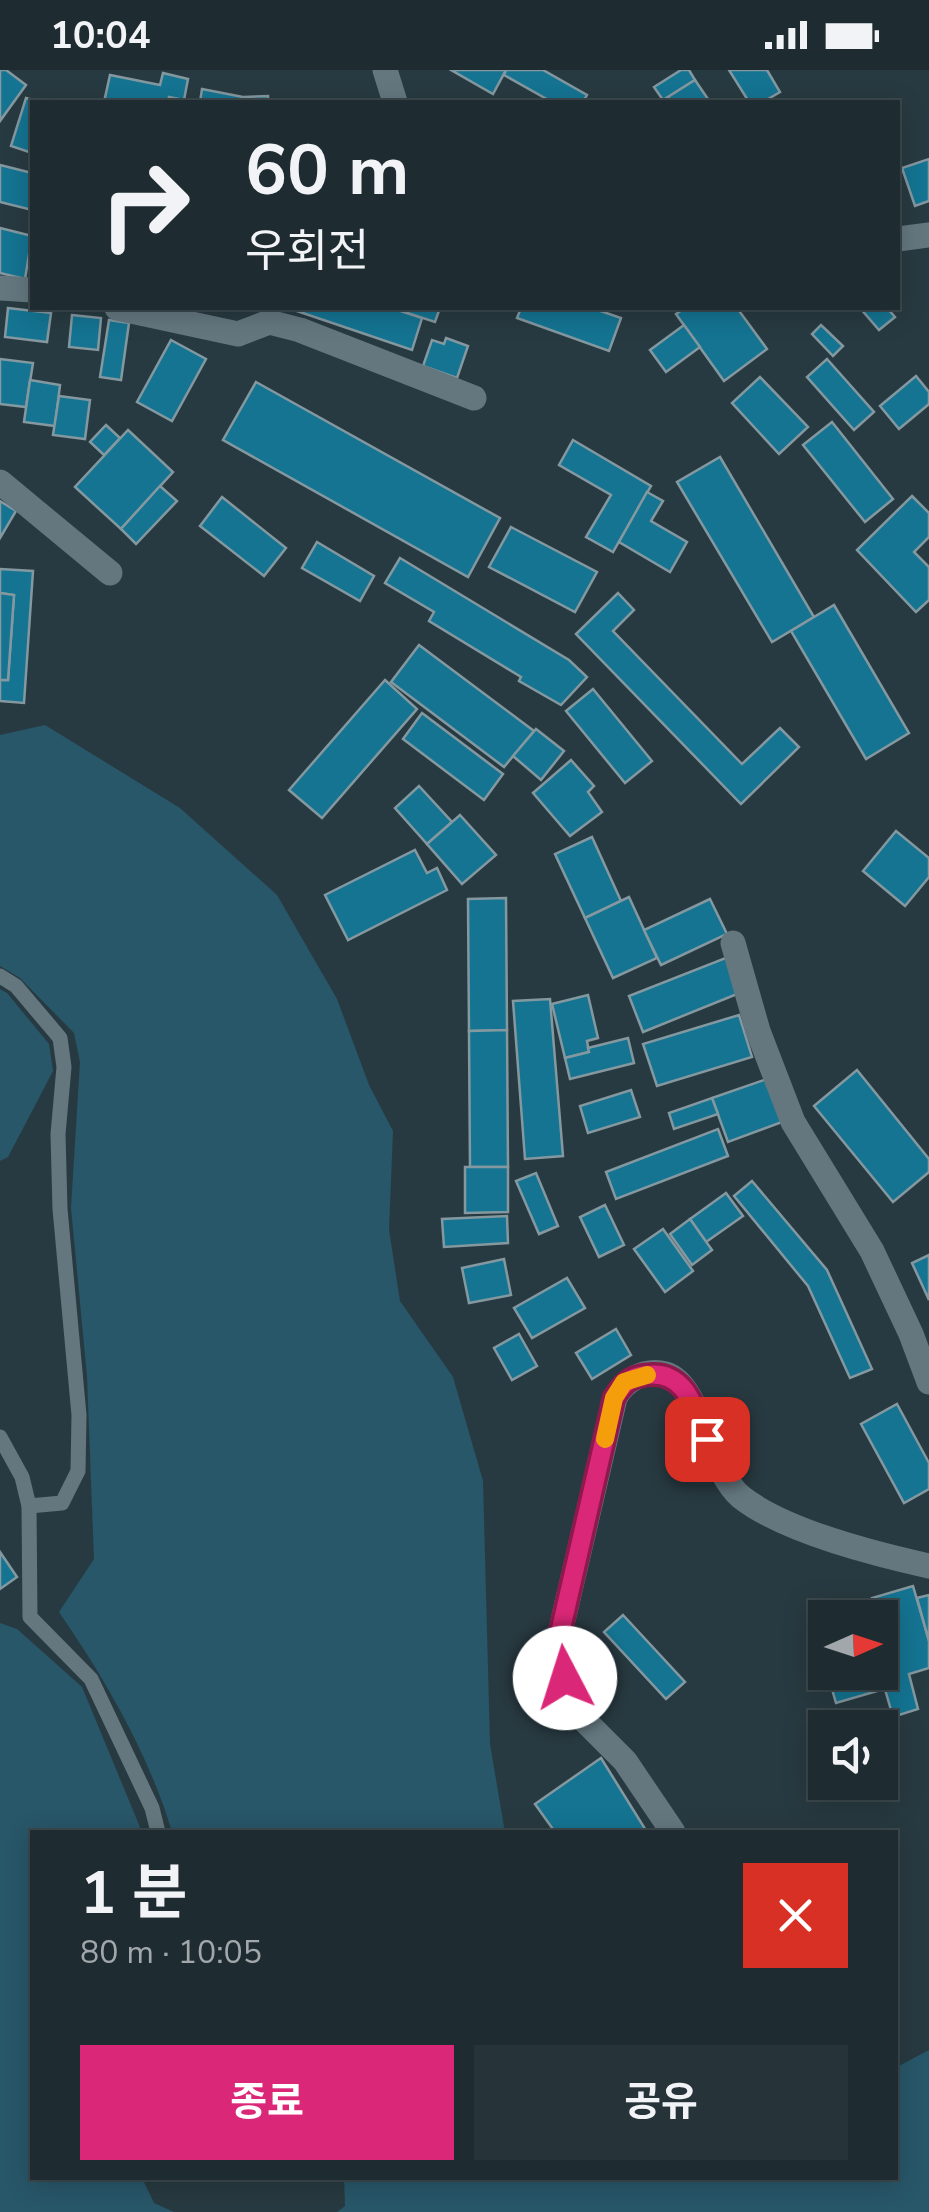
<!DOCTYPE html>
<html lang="ko">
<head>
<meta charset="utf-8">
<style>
  body { margin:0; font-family:"Nunito Sans","Noto Sans KR",sans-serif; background:#263439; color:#f1f3f6; height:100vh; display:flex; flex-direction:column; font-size:38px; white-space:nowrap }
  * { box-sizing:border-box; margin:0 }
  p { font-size:32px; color:#a1a7ab }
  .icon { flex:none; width:55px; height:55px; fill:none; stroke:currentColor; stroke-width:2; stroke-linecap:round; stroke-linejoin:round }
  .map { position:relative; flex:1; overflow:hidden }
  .panel { position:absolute; left:30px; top:1760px; width:868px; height:350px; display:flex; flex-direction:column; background:#1e2c31; border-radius:0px; box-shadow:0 5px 25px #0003,0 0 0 2px #3c484d }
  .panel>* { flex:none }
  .guide { position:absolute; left:30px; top:30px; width:870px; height:210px; border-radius:0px; box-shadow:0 5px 25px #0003,0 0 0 2px #3c484d; background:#1e2c31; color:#f1f3f6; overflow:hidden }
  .needle { width:65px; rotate:87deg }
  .fabs { position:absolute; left:808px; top:1530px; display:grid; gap:20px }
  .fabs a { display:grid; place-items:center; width:90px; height:90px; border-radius:0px; background:#1e2c31; box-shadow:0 5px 25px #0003,0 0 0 2px #3c484d; font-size:50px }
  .pin { position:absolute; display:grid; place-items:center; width:85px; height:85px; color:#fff; margin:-42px; border-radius:20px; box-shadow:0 5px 15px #0006 }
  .me { position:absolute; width:110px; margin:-55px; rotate:355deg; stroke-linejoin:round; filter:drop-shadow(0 0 8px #0008) }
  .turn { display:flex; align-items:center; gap:35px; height:210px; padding:0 50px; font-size:45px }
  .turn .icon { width:130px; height:130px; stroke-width:2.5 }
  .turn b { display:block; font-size:70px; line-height:85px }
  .round { display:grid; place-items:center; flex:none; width:105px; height:105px; border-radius:0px; background:#263439 }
  .overview { display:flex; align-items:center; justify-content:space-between; height:170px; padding:0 50px }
  h1 { font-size:60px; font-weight:700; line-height:75px }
  .action { display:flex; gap:20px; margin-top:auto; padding:20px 50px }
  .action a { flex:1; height:115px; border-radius:0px; background:#db2777; color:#fff; font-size:40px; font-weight:700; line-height:115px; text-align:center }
  .action a+a { background:#263439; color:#f1f3f6 }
  .status { display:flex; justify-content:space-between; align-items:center; height:70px; padding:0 50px; background:#1e2c31; direction:ltr }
  .status svg { height:28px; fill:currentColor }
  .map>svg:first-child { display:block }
</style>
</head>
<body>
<div class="status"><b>10:04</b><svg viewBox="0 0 49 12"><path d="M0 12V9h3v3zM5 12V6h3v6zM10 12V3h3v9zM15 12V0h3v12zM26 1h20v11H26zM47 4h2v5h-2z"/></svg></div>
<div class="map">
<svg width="929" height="2142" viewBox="0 0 929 2142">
  <rect width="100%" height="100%" fill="#283a41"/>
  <g fill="#285769">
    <path d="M45 655 180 738 277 825 337 929 369 1015 393 1061 389 1160 400 1231 453 1307 483 1411 490 1674 504 1757 508 1762H172C149 1684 105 1609 59 1542L94 1489 87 1306 71 1138 80 992 74 963 20 908 0 896V665Z"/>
    <polygon points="0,919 7,923 49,974 53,1001 8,1087 0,1091"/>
    <polygon points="0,1553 17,1559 82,1617 142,1762 32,1762 32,2108 142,2108 154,2133 174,2142 0,2142"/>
    <polygon points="929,1980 929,2142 337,2142 345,2136 344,2108 895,2108 895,1998"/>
  </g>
  <g fill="#147492" stroke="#8498a0" stroke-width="2.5">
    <polygon points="0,0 6,0 26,15 0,51"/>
    <polygon points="451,0 506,0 493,24"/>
    <polygon points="506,0 543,0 587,25 583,32 552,32 504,5"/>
    <polygon points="681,0 689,0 695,10 663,30 654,17"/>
    <polygon points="729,0 767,0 780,22 763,32 749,32"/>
    <polygon points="163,3 188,9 184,30 169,27 168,32 104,32 110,5 160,15"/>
    <polygon points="695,10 710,32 672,32 668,27"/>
    <polygon points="202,19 243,27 268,26 268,32 200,32"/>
    <polygon points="26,28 39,32 32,32 32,83 11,76"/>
    <polygon points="929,89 929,131 915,136 902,98"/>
    <polygon points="0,95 32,103 32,140 0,132"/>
    <polygon points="0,158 32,166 25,209 0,203"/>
    <polygon points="8,238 51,243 47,272 5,267"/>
    <polygon points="288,238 392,238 422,248 412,280"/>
    <polygon points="392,238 440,238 435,252"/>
    <polygon points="521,238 592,238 621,248 609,281 517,248"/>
    <polygon points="685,238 737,238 767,279 724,311 676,244"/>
    <polygon points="860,238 887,238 895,247 879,260"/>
    <polygon points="72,245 101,248 98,280 69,277"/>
    <polygon points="109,250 129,253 121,310 100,307"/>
    <polygon points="684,255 700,277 666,302 650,280"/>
    <polygon points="821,255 843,276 833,286 812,264"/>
    <polygon points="446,268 468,276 457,308 423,296 432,270 444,274"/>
    <polygon points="171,270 206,289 172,351 137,332"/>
    <polygon points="0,289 33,293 26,337 0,334"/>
    <polygon points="827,289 874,342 854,360 807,307"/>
    <polygon points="916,306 929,322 929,334 899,359 880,336"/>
    <polygon points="760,307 808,357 779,384 732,333"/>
    <polygon points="30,310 60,315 55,356 24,352"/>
    <polygon points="256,312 500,448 468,507 223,370"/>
    <polygon points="59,326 90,330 85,369 53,365"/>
    <polygon points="832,352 893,429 865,452 803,375"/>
    <polygon points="106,355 120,368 104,385 90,372"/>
    <polygon points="128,360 173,402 121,459 75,417"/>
    <polygon points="573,370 651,416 613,482 586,467 611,425 559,395"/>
    <polygon points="720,387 814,547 772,572 677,412"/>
    <polygon points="160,416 177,431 136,474 121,459"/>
    <polygon points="647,422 663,431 651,451 687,472 670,502 619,472"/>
    <polygon points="912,426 929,443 929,467 914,482 929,497 929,530 916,542 857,480"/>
    <polygon points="222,427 286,478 264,506 200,456"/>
    <polygon points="0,431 16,441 0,468"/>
    <polygon points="511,457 597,502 575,542 489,497"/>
    <polygon points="317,472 374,506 360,531 302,498"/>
    <polygon points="400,488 569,590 587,607 561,635 519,611 521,607 429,551 434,542 385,513"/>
    <polygon points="0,499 33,501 24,633 0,631 0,610 8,610 14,525 0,523"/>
    <polygon points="0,523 14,525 8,610 0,610"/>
    <polygon points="618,523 634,540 613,561 742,694 780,658 799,677 741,734 576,564"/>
    <polygon points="834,535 909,663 866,689 791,561"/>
    <polygon points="419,575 534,661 504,697 391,612"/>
    <polygon points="385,610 417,639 322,748 289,720"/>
    <polygon points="593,619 652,691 625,713 566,641"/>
    <polygon points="422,643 503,704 484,730 403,669"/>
    <polygon points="536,659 564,681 541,710 513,686"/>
    <polygon points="571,690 594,716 588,722 602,742 570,766 533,723"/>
    <polygon points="419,716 452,752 427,774 395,738"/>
    <polygon points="460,745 496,785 462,814 427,774"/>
    <polygon points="896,761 929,788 929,807 905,836 863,801"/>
    <polygon points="592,767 621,831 585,848 555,784"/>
    <polygon points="415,780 427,803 437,798 447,820 348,870 325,825"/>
    <polygon points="629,827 657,888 613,908 585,848"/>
    <polygon points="506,828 507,960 469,961 468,829"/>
    <polygon points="710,829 727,864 661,895 644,860"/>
    <polygon points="728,887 742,922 643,962 629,926"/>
    <polygon points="588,925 598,968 587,971 589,982 565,988 552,934"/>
    <polygon points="550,929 563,1086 525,1089 513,931"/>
    <polygon points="739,945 752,987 657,1016 643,974"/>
    <polygon points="507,960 508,1097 470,1097 469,961"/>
    <polygon points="628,968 634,993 570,1009 565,988 589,982 588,978"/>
    <polygon points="857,1000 929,1089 929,1102 893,1132 814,1036"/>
    <polygon points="767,1009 782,1052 728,1072 712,1028"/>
    <polygon points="631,1020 640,1047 588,1063 580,1036"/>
    <polygon points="712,1028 718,1044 674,1059 669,1043"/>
    <polygon points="718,1059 728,1086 616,1129 606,1102"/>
    <polygon points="465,1097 508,1097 508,1142 465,1143"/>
    <polygon points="536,1103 558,1156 539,1164 516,1111"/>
    <polygon points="752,1111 827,1200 872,1299 850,1308 808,1216 734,1126"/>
    <polygon points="726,1123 743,1146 706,1172 690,1149"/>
    <polygon points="605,1135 624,1175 599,1187 580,1147"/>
    <polygon points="507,1146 508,1173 444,1177 442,1149"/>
    <polygon points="690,1149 712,1180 692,1195 670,1164"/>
    <polygon points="663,1159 693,1201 665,1222 634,1179"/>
    <polygon points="929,1185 929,1230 912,1193"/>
    <polygon points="504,1189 511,1225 469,1233 462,1198"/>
    <polygon points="567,1208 585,1238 532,1268 514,1238"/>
    <polygon points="616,1259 631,1285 592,1309 576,1283"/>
    <polygon points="519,1264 537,1296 512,1310 494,1278"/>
    <polygon points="897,1334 929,1393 929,1419 904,1433 861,1354"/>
    <polygon points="0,1482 17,1507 0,1519"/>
    <polygon points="913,1516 929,1571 929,1598 909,1604 918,1639 893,1647 880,1602 880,1591 890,1589 872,1528"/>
    <polygon points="929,1525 929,1571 917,1528"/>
    <polygon points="623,1545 685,1612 666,1629 604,1562"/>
    <polygon points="827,1602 876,1602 881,1620 836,1633"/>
    <polygon points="601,1688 647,1762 555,1762 535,1734"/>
  </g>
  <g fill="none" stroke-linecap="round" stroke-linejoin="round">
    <g stroke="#64777f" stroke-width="15">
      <polyline points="0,906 16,916 60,968 64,997 58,1064 60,1139 79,1345 78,1401 62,1433 29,1436 22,1407 0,1367"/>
      <polyline points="29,1436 30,1547 91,1609 152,1738 158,1762"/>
    </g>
    <g stroke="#64777f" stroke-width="25">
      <polyline points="385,0 395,32"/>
      <polyline points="898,169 929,165"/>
      <polyline points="0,218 32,220"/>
      <polyline points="117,238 238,264 269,252 300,260 474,328"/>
      <polyline points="0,412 110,503"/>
      <polyline points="733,873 758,961 793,1052 872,1181 911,1264 929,1312"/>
      <path d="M673 1762 625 1691 579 1645 565 1608 560 1563 615 1328C624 1311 644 1298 666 1304 700 1314 709 1401 741 1427 784 1461 875 1484 929 1496"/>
    </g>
  </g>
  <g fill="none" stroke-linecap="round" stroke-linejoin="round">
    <g stroke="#8e194d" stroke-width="25">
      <path id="route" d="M565 1608 560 1563 614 1328C623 1314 629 1307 646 1305 686 1299 694 1339 707 1369"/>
    </g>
    <use href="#route" stroke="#db2777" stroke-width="18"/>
    <polyline stroke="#f59e0b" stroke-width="18" points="605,1369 614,1328 624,1312 647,1305"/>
  </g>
</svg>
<div class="fabs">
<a><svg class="needle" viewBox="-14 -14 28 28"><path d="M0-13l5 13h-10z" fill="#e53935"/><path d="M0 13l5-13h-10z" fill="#a1a7ab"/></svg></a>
<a><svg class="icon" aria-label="sound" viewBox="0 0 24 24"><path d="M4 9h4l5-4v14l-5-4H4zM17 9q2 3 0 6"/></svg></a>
</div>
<div class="pin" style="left:707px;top:1369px;background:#d93025"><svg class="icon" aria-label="arrive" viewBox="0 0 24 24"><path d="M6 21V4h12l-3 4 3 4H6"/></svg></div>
<svg class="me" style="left:565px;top:1608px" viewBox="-20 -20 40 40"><circle r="19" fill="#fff"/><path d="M0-13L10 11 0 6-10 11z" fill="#db2777"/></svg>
<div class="guide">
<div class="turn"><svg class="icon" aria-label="right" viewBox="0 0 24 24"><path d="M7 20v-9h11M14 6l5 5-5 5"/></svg><div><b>60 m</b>우회전</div></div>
</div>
<section class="panel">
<div class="overview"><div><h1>1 분</h1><p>80 m · 10:05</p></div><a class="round" style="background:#d93025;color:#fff"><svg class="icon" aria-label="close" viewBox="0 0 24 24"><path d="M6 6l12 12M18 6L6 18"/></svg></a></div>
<div class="action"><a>종료</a><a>공유</a></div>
</section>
</div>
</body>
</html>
